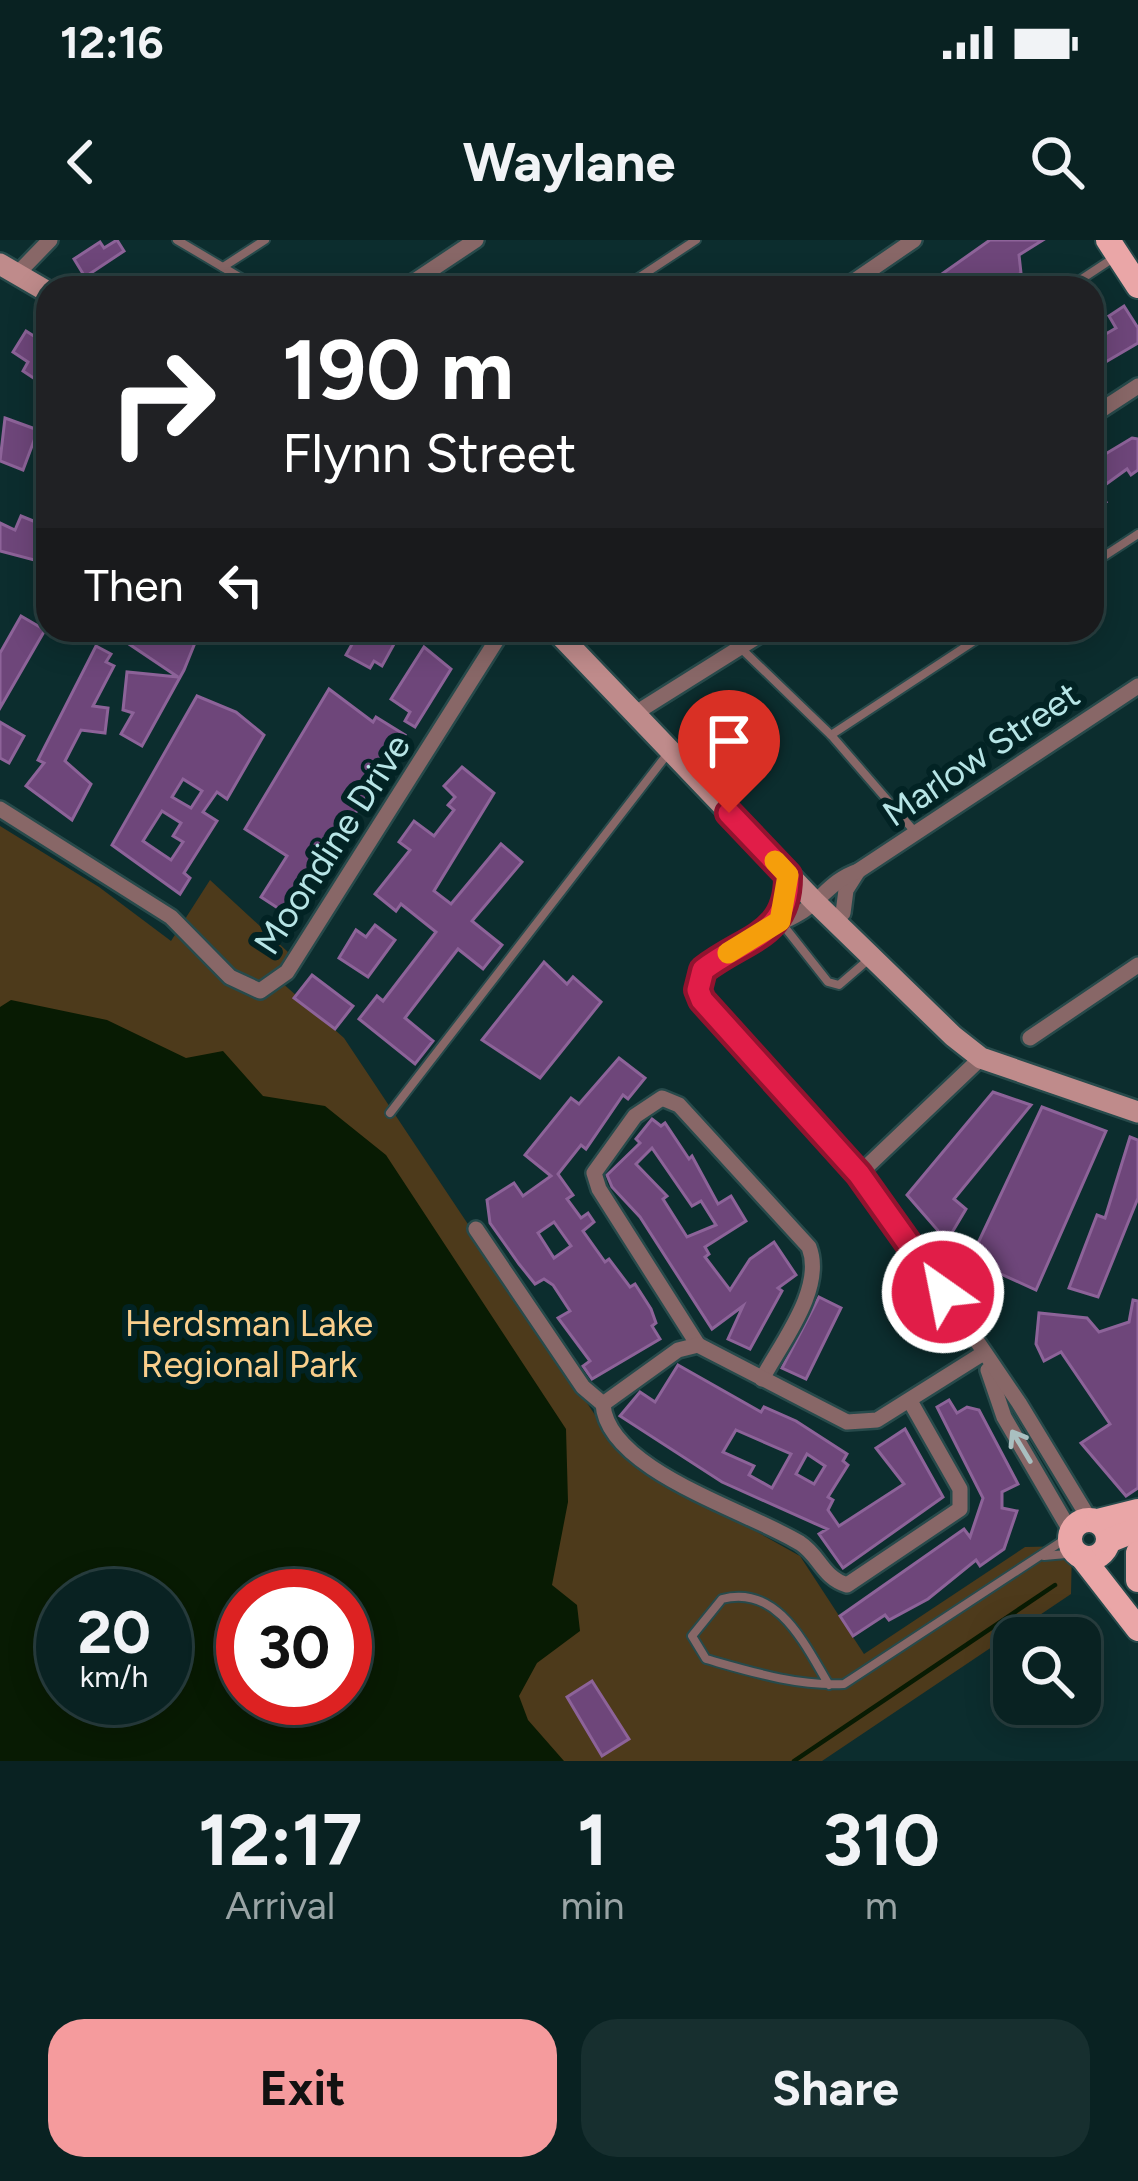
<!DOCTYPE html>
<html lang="en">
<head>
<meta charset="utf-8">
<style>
  body { margin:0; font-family:Figtree,sans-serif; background:#172f2f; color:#f1f3f6; height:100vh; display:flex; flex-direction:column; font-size:45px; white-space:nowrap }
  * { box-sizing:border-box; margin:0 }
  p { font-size:39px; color:#99a4a5 }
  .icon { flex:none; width:66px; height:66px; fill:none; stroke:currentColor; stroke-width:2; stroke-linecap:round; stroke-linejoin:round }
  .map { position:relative; height:1521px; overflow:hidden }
  .side { display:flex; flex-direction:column; background:#092222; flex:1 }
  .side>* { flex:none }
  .hud { position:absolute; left:36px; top:36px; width:1068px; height:366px; border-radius:36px; box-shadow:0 6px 30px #0003,0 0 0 3px #293f40; background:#202124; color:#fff; overflow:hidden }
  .fabs { position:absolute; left:993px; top:1377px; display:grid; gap:24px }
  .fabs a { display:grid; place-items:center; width:108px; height:108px; border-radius:24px; background:#092222; box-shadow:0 6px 30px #0003,0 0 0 3px #293f40; font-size:60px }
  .speed { position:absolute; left:36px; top:1329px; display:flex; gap:24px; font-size:60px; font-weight:700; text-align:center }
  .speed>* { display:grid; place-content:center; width:156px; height:156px; border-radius:50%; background:#092222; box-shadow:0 6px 30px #0003,0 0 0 3px #293f40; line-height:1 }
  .speed small { font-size:30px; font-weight:400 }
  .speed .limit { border:18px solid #d22; background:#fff; color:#111 }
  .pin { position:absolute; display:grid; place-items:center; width:102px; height:102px; color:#fff; margin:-123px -51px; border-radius:50% 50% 50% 0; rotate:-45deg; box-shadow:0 0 12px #0007 }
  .pin .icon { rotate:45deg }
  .me { position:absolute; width:132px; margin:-66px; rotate:327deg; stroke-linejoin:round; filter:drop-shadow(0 0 9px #0008) }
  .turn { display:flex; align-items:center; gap:42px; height:252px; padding:0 48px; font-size:54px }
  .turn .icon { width:156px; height:156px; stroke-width:2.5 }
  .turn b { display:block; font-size:84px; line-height:102px }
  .then { display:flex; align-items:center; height:114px; padding:0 48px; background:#0003; gap:24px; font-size:45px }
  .eta { display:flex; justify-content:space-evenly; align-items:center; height:204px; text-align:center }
  .eta b { font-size:72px; font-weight:700; line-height:84px }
  .action { display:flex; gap:24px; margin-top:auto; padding:24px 48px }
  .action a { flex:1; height:138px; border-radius:36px; background:#f59b9d; color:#111; font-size:48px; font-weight:700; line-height:138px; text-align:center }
  .action a+a { background:#172f2f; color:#f1f3f6 }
  .status { display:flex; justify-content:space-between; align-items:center; height:84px; padding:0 60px; background:#092222; direction:ltr }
  .status svg { height:33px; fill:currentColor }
  header { display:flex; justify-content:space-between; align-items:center; height:156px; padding:0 48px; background:#092222; font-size:54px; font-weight:700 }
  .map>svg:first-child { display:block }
</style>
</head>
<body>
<div class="status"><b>12:16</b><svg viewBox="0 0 49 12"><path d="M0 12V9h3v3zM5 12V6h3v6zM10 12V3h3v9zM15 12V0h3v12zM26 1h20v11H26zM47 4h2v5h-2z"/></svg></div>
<header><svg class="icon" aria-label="back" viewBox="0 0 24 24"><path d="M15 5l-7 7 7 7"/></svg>Waylane<svg class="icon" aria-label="search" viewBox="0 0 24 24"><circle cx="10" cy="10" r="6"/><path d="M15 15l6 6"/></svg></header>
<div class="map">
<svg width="1138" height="1521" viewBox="0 0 1138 1521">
  <rect width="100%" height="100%" fill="#0c2d2e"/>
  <path fill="#4d3a1b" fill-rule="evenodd" d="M0 586 99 647 171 701 210 640 288 712 280 741 344 798 623 1217 800 1316 864 1414 1025 1307 1072 1306 1071 1354 822 1521H0ZM63 1356H165V1458H63ZM243 1356H345V1458H243Z"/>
  <path fill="#081b03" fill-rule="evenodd" d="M11 760 107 780 186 818 223 811 263 856 325 866 386 915 566 1189 568 1262 552 1345 577 1365 580 1391 537 1423 519 1456 528 1480 564 1521H0V767ZM63 1356H165V1458H63ZM345 1356V1458H243V1356Z"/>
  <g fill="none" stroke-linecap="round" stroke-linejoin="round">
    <polyline stroke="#081b03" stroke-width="4.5" points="794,1521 1055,1345"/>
  </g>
  <g fill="#6e467a" stroke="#8d6399" stroke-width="3" fill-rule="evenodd">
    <polygon points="117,0 124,11 85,37 74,19 100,2 104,8"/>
    <polygon points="990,0 1043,0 1019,15 1021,33 1007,42 991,48 922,48"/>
    <polygon points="1124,66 1138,88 1138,103 1092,130 1092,102 1116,88 1109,76"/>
    <polygon points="26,91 48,105 48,126 38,141 23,131 28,122 13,112"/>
    <polygon points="5,178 38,190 23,230 0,221"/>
    <polygon points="1132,198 1138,199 1138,230 1131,235 1127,229 1098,250 1106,262 1092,270 1092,222"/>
    <polygon points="21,276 48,287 38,321 0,311 0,283 15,290"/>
    <polygon points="21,376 45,390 0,468 0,413"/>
    <polygon points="139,390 199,393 184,430 142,506 121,494 133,473 123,470 127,432 178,437 129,404"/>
    <polygon points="360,390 399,395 382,426 374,421 370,428 346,415"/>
    <polygon points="96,406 111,414 106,422 114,426 93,466 108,468 105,493 81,490 65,521 91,544 72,580 26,546 44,523 38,520"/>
    <polygon points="424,407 451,429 415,487 405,481 410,472 391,459"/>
    <polygon points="329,449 373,482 376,477 405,495 290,676 261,657 287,616 245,589"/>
    <path d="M197 456 236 472 264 495 227 559 217 552 203 572 217 581 184 633 190 638 180 654 112 605ZM183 539 202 551 191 568 172 557ZM162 571 181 583 173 596 183 602 171 620 143 601Z"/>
    <polygon points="0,482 24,496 9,523 0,518"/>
    <polygon points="462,527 494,553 434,651 451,664 501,604 522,622 472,681 502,705 483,729 458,709 405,778 433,801 415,824 359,779 377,756 383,761 436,692 401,664 396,671 375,654 410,610 399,602 414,581 434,596 454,570 448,565 455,557 444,546"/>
    <polygon points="375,685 395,700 368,737 339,718 356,690 366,697"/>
    <polygon points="544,722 567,744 573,737 601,762 540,838 482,800"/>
    <polygon points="312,735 353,766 335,789 294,758"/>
    <path d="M619 818 645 838 628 859 623 855 586 909 581 905 558 934 573 955 567 959 581 978 588 973 594 982 583 991 605 1022 609 1019 630 1047 635 1044 651 1069 656 1083 652 1086 660 1099 592 1139 583 1126 590 1121 558 1078 570 1071 553 1045 544 1039 535 1044 519 1024 490 983 487 960 514 943 523 956 551 936 525 915 571 858 579 864ZM554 982 571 1006 554 1018 538 993Z"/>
    <polygon points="993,852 1031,865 954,959 966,969 947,1001 907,955"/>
    <polygon points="1042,867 1106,891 1036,1050 970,1020"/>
    <path d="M652 879 661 886 665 883 689 919 692 916 718 964 731 956 746 981 705 1007 709 1014 705 1017 730 1050 750 1019 774 1002 796 1035 778 1048 782 1051 750 1109 728 1099 743 1066 712 1089 640 977 612 947 607 935 640 903 636 899ZM652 908 692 966 701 961 716 985 687 997 663 959 667 956 636 924Z"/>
    <polygon points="1130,897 1138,900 1138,958 1098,1057 1069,1048 1097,975 1105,978"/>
    <polygon points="819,1057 841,1068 806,1139 782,1128"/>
    <polygon points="1133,1060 1138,1061 1138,1248 1126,1256 1081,1203 1110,1184 1061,1112 1044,1121 1036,1104 1039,1073 1087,1078 1099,1092 1129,1082"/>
    <path d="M678 1125 761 1172 764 1167 796 1181 847 1214 843 1221 848 1225 828 1257 833 1260 828 1270 839 1286 904 1244 876 1208 905 1189 943 1257 843 1328 819 1294 827 1289 722 1242 620 1176 640 1152 655 1162ZM736 1190 791 1214 772 1248 749 1235 754 1226 723 1212ZM807 1214 825 1226 814 1244 796 1234Z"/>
    <polygon points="949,1160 957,1173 967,1167 979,1170 1018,1244 1002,1252 1002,1268 1017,1271 1004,1309 980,1326 976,1320 928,1359 889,1380 885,1375 853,1396 840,1376 964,1289 970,1297 983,1258 937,1167"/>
    <polygon points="592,1441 629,1499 602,1516 567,1457"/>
  </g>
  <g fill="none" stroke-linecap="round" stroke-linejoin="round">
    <g stroke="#274a4b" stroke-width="12">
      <g id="lane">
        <polyline points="177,0 258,48"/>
        <polyline points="223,27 265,0"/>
        <polyline points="623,48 696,0"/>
        <polyline points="1068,48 1112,19"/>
        <polyline points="1092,324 1138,294"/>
        <polyline points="722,390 831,495 915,592"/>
        <polyline points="831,495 991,390"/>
        <polyline points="783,685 828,742 839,745 868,720"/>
        <polyline points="390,873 669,512"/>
        <polyline points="1044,1316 1077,1313"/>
        <path d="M829 1445C805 1405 778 1344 722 1359L692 1396 706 1419C752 1432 796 1446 844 1444L1070 1296"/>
      </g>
    </g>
    <g stroke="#274a4b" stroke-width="20">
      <g id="street">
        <polyline points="17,34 50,0"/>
        <polyline points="404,48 476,0"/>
        <polyline points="844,48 914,0"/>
        <polyline points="1092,176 1138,146"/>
        <polyline points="634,474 768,390"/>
        <polyline points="0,569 171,677 230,737 260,751 287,732 503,390"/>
        <polyline points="843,673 846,650 858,631"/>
        <polyline points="780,681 788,635"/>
        <polyline points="1030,798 1138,725"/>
        <polyline points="859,934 981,818"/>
        <polyline points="476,989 583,1147 603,1164"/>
        <path d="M698 1105 599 949 594 933 635 876 662 858 679 865 809 1007C825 1048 782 1102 762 1139"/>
        <polyline points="988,1130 1004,1177 1071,1292"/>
        <path d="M910 1161 960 1249V1269L847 1345C822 1337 820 1316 800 1303 748 1271 607 1230 603 1164L678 1110 698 1105 847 1182 877 1180 982 1114"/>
        <path d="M1090 1280 1019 1163 892 976 711 774 698 750C701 708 773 691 803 671 824 657 832 640 858 631L1138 446"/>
      </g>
    </g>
    <g stroke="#274a4b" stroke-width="26">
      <g id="secondary">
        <polyline points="0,24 48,52"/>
        <polyline points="555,390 814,661 953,796 981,818 1138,872"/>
      </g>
    </g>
    <g stroke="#274a4b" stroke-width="28">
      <g id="primary">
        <polyline points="1108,0 1138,46"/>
        <circle cx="1089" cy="1299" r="19"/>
        <polyline points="1098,1281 1138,1271"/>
        <polyline points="1108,1301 1138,1289"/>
        <polyline points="1138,1313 1138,1340"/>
        <polyline points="1082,1317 1138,1389"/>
      </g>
    </g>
    <use href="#lane" stroke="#886767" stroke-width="8"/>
    <use href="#street" stroke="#886767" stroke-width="15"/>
    <use href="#secondary" stroke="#bf8b8b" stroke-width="21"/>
    <use href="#primary" stroke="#eaa6a7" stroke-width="24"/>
  </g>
  <defs><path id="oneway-shaft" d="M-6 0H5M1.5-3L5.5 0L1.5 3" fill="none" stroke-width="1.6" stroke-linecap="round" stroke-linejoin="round" transform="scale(3)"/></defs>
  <use stroke="#a9bfc0" href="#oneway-shaft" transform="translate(1021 1206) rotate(-121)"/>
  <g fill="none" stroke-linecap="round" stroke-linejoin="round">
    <g stroke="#92132f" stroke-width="30">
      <path id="route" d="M729 573 788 635C789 697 745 697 703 730L698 750 702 760 859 934 943 1052"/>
    </g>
    <use href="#route" stroke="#e11d48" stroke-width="21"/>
    <polyline stroke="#f59e0b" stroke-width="21" points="728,713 780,681 788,635 775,621"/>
  </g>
  <g text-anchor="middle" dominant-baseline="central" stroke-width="12" stroke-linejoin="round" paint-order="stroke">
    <g font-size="36" fill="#b7e5e6" stroke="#022324">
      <text transform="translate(981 514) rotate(-34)">Marlow Street</text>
      <text transform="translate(332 604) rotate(-57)">Moondine Drive</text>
    </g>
    <g font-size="36" fill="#facf8c" stroke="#022324">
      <text x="249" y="1083">Herdsman Lake<tspan x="249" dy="41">Regional Park</tspan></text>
    </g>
  </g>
</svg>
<div class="fabs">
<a><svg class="icon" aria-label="search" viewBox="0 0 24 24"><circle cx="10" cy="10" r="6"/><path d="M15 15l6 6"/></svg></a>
</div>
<div class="speed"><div>20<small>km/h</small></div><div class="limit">30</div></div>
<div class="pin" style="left:729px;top:573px;background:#d93025"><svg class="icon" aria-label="arrive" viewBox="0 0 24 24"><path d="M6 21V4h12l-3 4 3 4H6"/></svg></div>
<svg class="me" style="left:943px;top:1052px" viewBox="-20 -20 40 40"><circle r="17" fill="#e11d48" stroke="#fff" stroke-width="3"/><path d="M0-11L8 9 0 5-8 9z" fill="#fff"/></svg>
<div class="hud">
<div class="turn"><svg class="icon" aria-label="right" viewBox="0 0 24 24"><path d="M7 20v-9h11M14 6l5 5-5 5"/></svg><div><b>190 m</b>Flynn Street</div></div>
<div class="then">Then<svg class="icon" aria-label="left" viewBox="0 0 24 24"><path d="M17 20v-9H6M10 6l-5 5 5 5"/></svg></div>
</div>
</div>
<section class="side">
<div class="eta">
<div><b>12:17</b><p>Arrival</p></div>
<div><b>1</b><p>min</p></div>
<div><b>310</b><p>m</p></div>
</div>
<div class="action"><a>Exit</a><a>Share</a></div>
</section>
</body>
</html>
